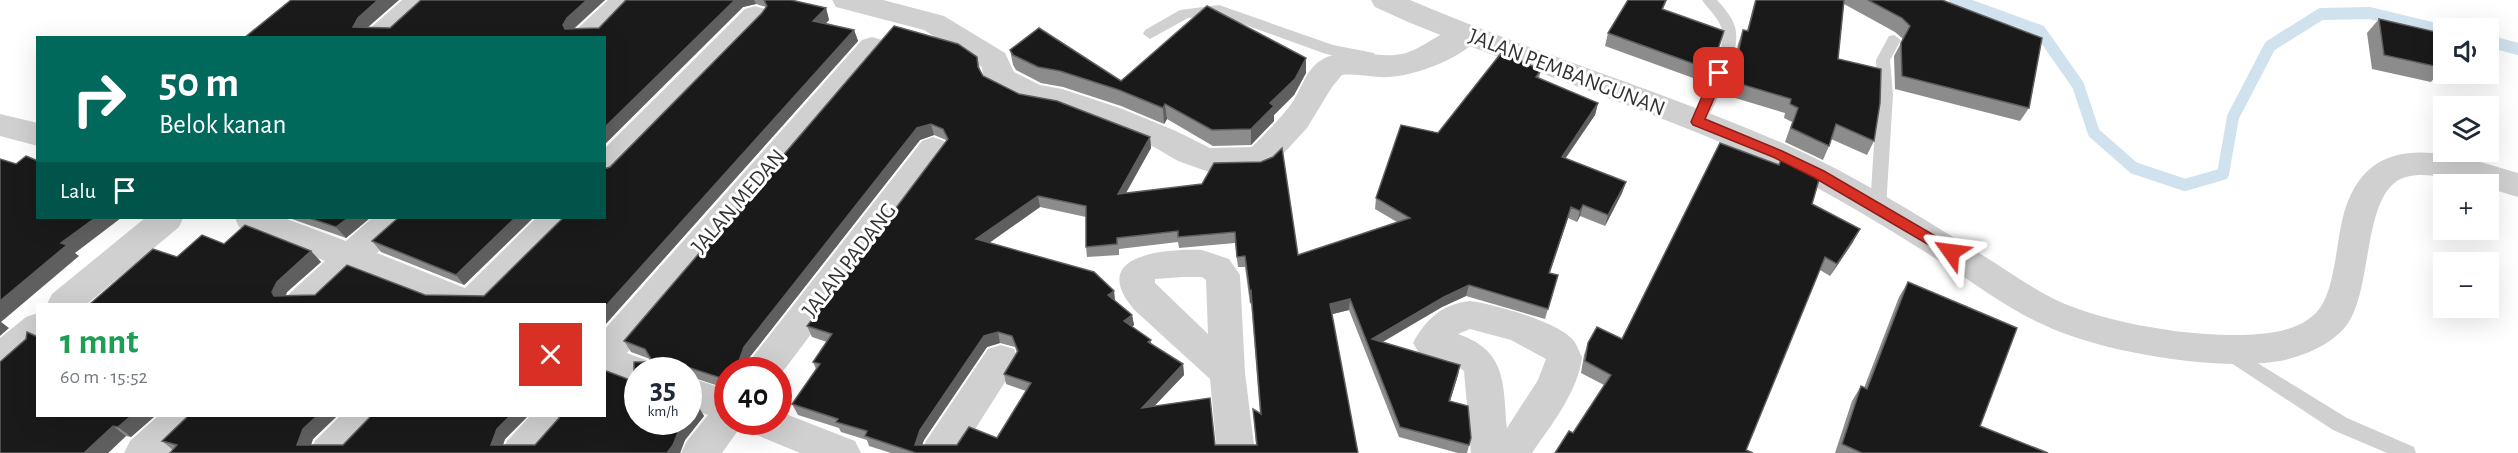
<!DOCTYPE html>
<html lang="id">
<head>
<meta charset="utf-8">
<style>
  body { margin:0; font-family:"Alegreya Sans",sans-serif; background:#f2f2f3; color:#1f2937; height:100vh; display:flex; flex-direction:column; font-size:22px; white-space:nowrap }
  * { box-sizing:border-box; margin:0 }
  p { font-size:20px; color:#747a83 }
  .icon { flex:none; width:33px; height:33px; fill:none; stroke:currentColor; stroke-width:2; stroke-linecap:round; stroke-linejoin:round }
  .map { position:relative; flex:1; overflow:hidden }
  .details { position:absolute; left:36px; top:303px; width:570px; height:114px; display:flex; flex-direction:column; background:#fff; border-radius:0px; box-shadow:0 6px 24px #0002 }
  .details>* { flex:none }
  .hud { position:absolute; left:36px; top:36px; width:570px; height:183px; border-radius:0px; box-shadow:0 6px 24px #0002; background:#00695c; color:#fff; overflow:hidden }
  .tools { position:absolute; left:2433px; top:18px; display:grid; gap:12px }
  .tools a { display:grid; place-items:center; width:66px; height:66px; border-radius:0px; background:#fff; box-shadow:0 6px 24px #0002; font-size:30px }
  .speed { position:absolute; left:624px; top:357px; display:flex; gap:12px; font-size:30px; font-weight:700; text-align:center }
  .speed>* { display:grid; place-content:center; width:78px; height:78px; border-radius:50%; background:#fff; box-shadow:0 6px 24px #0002; line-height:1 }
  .speed small { font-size:15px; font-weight:400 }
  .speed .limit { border:9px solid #d22; background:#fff; color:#111 }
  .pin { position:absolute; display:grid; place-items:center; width:51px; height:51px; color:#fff; margin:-26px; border-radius:12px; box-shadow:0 3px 9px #0006 }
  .me { position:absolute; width:66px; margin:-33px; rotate:301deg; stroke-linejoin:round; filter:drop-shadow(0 0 4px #0008) }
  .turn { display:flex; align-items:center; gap:21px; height:126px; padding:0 24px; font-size:27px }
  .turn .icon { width:78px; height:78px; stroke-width:2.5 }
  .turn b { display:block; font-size:42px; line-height:51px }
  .then { display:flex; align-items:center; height:57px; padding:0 24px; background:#0003; gap:12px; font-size:22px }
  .round { display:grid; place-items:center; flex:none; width:63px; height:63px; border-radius:0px; background:#f2f2f3 }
  .headline { display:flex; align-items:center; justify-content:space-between; height:102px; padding:0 24px }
  h1 { font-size:36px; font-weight:700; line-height:45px; color:#1e9e55 }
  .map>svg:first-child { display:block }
</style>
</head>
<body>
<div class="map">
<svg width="2518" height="453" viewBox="0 0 2518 453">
  <rect width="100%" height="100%" fill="#fff"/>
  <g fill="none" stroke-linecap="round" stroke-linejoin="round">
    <g stroke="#cfe2ee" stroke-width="12">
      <polyline points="1955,0 2040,31 2078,85 2094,133 2134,168 2185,185 2223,174 2233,117 2270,46 2321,14 2370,13 2444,31"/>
      <polyline points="2488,41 2518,49"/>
    </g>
    <g fill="#d0d0d0" fill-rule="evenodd">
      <path d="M1702 0H1717C1725 9 1735 20 1736 32 1739 58 1716 104 1703 126H1693L1690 122C1701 100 1728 52 1721 27 1717 16 1708 9 1702 0Z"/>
      <polygon points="1219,5 1333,45 1374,53 1376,57 1369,62 1326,54 1218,15 1188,18 1150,39 1143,34 1145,30 1180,10"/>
      <polygon points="1894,35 1901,40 1890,60 1893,95 1886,208 1884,212 1878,214 1872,212 1870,208 1877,95 1876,60 1889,36"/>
      <polygon points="2228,345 2347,418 2414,447 2416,453 2387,453 2333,430 2222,357 2219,352 2222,347"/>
    </g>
    <g fill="#d0d0d0" fill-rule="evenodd">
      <polygon points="402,0 434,0 430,7 396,38 363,38 367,31"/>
      <polygon points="608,0 639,0 603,38 571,38 575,31"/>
      <path d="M832 0H883L944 16 1005 53 1014 72 1040 85 1062 89 1120 108 1176 131 1210 148 1252 147C1266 133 1280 119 1292 103 1301 90 1306 70 1320 61 1345 44 1378 61 1406 53 1429 46 1453 20 1476 27L1481 34C1467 57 1415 76 1389 77 1373 78 1357 73 1342 75L1332 87 1307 128 1271 167 1260 171 1209 172 1178 161 1154 147 1098 124 1059 110 1022 103 987 85 983 77 982 67 924 30 836 7Z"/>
      <polygon points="755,6 765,9 769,16 765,23 615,177 604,181 604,149 745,9"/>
      <polygon points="872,37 882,40 887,47 882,54 627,353 651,362 655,370 638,370 638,388 604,376 604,330 862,40"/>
      <polygon points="0,114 38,123 38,146 0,136"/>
      <polygon points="933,137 944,141 949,149 944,157 778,378 778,370 746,370 751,359 922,141"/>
      <polygon points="145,218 183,218 179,227 87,304 47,304 52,294"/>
      <polygon points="235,218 284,218 346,241 372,218 409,218 405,227 377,253 465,288 536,218 572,218 568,227 492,304 434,304 356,273 323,304 284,304 289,294 325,261 239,227"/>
      <path d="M1202 250 1229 259 1240 275 1245 373 1255 453H1217L1210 379C1191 361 1171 344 1152 326 1145 319 1135 312 1129 303 1092 252 1172 249 1202 250ZM1183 277H1202L1206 280 1208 334 1155 283V279Z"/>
      <path d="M1470 301C1494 304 1558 322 1573 340 1577 344 1579 352 1582 357 1578 392 1551 425 1532 453H1471L1464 371 1450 361 1419 353 1413 343C1426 319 1442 304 1470 301ZM1470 329 1511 340 1546 359 1538 380 1507 428C1503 383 1507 351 1458 334Z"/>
      <polygon points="38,313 38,348 13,370 0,374 0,338 26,317"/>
      <polygon points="1001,345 1014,349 1019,360 960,453 920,453 926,441 988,349"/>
      <polygon points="688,377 728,390 728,422 744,422 722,453 681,453 687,441 708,415 688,408"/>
      <polygon points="778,411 855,441 861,453 800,453 752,433 747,422 778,422"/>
      <polygon points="158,416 201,416 196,427 169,453 124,453 130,441"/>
      <polygon points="340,416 382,416 377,427 352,453 309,453 315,441"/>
      <polygon points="530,416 570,416 565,427 543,453 501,453 507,441"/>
    </g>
    <path fill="#d0d0d0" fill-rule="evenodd" d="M1371 0H1410C1534 53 1663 91 1787 145 1852 174 1913 212 1974 250 2005 268 2036 293 2070 306 2120 325 2189 336 2242 335 2270 334 2308 331 2323 303 2334 284 2337 243 2342 221 2364 124 2448 152 2518 173V197L2488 188V184C2461 184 2434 170 2406 177 2361 189 2374 291 2346 326 2331 345 2304 356 2280 361 2219 372 2098 352 2042 324 2009 309 1979 287 1949 267 1889 229 1830 192 1766 162 1649 109 1526 70 1408 22L1375 7Z"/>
  </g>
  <g fill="#8c8c8c" fill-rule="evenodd">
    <polygon points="421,0 605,0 574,29 599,28 626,0 791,0 826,8 829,20 826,23 854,30 858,41 604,326 90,304 177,257 224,244 311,251 321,262 287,292 286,295 484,296 563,218 610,167 762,13 766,7 756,4 743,7 604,145 604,38 368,27 390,28"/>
    <polygon points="1628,0 1667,0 1663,9 1711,70 1707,83 1605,46 1608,33"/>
    <polygon points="1755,0 1942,0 2029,108 2020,121 1895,89 1894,56 1903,39 1895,32 1844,4 1838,59 1874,141 1867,155 1831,139 1829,146 1823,160 1785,142 1792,122 1784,118 1785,113 1722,94 1733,66 1738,44 1743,30 1747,31"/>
    <polygon points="2379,19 2443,68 2431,82 2372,69 2367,33"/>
    <path d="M894 26 958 44 977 57 980 69 983 76 1019 94 1057 101 1150 137 1151 148 1126 193 1202 184 1214 163 1261 162 1273 157 1282 148 1298 255 1397 222 1375 209 1376 198 1401 125 1438 133 1502 52 1541 70 1539 78 1598 103 1595 115 1565 158 1626 182 1622 193 1605 226 1580 216 1577 222 1568 218 1550 273 1558 275 1545 319 1466 296 1442 307 1383 342 1460 365 1458 375 1450 401 1468 406 1471 438 1467 453H1458L1399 437 1349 310 1332 314 1358 453H891L869 446 867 440 841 432 839 428 798 415 792 404 816 369 813 362 827 342 812 337 807 326 946 141V140L934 135 920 140 749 358 744 370H728V389L688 376V370H638V422H688V402L698 406 704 416 685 440 680 453H170L173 450 162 441 186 418 187 416H337L313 439 311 445H343L369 418 370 416H528L505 439 503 445H535L559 418 560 416H604V370L630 380 634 378V362H648L650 359 631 352 624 341ZM1040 207 1086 217V247L1087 257 1119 255V249L1178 242 1179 248 1235 243 1238 267H1245L1250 304 1251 302 1260 414 1253 409 1256 445H1215L1210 398 1154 406 1184 375 1183 364 1151 344V340L1132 327 1134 325 1132 315 1115 301 1114 291 1094 272 989 243ZM1000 343 1015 347 1017 353 1004 374 1006 384 1026 391 997 438 969 427 957 445H922L924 440 987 347Z"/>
    <polygon points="1010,50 1121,81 1306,73 1294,95 1274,115 1274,121 1251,145 1213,146 1167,119 1164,124 1121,106 1063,87 1041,83 1016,70 1013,65"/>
    <polygon points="1782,157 1812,204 1853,242 1830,276 1820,270 1573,433 1604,385 1581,373 1584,355 1588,343 1622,339 1778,165"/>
    <polygon points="289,218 370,218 346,238"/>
    <polygon points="398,218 533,218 464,285 381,252 372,241"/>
    <polygon points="1908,282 1980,426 2048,453 1835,453 1852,401 1861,386 1864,388 1899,297"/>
    <polygon points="38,416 155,416 131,437 126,436 108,453"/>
  </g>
  <g fill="#5f5f5f">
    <polygon points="378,0 399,0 366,29 353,27 358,18"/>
    <polygon points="587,0 605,0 573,29 569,37 563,25 567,18"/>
    <polygon points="735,0 754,0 756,4 743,7 604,145 604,128"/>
    <polygon points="826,8 829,20 817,32 813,21"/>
    <polygon points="854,30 858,41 604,326 604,308"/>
    <polygon points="1306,58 1306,73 1294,95 1274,115 1274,121 1251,145 1251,129 1270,103"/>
    <polygon points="1598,103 1595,115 1559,168 1562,157"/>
    <polygon points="1165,104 1167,119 1164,124 1163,108"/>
    <polygon points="931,124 934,135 920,140 749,358 744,370 732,370 744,347 917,128"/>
    <polygon points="1150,137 1151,148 1119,205 1118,194"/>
    <polygon points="1626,182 1622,193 1605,226 1608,215"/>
    <polygon points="1038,196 1040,207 979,250 976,239"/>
    <polygon points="1583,205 1580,216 1577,222 1580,211"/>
    <polygon points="1571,207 1568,218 1546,283 1549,273"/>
    <polygon points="95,218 121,218 75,253 79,256 1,322 9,328 0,336 0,301 61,243"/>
    <polygon points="348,218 370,218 346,238 336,227"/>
    <polygon points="515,218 533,218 464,285 456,275"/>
    <polygon points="1860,229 1853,242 1830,276 1837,264"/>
    <polygon points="311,251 321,262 287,292 282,303 274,296 272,292 277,282"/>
    <polygon points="1469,285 1466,296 1442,307 1370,349 1372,339 1444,297"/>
    <polygon points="1114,291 1115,302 1108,295"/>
    <polygon points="1251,291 1251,302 1250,304 1250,293"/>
    <polygon points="1350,299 1349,310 1329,315 1330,304"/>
    <polygon points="1132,315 1134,325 1126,332 1124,321"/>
    <polygon points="998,332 1000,343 987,347 924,440 919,453 915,445 920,430 984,336"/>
    <polygon points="1183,364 1184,375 1143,418 1142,408"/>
    <polygon points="1460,365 1458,375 1447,411 1449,401"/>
    <polygon points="728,376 728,385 724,379"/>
    <polygon points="698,406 704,416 685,440 680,453 667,453 679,430 685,422 688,422 688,418"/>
    <polygon points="131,416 155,416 131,437 118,427"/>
    <polygon points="317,416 337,416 313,439 308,453 297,445 303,429"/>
    <polygon points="510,416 528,416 505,439 500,453 491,445 497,429"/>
    <polygon points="113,426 126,436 108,453 84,453"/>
  </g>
  <g fill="#1a1a1a" stroke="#5f5f5f" stroke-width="1.5" fill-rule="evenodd">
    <polygon points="291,0 378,0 358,18 353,27 390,28 421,0 587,0 567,18 563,25 565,29 599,28 626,0 735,0 604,128 604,38 244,38"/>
    <polygon points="764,0 791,0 826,8 813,21 854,30 604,308 604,304 90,304 153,249 177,257 202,235 224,244 245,225 311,251 277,282 272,292 274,296 315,295 347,265 425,295 484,296 563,218 604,218 604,169 610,167 762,13 767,6"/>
    <polygon points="1628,0 1666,0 1662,9 1724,31 1711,70 1608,33"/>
    <polygon points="1756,0 1844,0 1838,59 1881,69 1880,103 1874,141 1836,124 1829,146 1791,128 1798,108 1790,104 1791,99 1727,80 1738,54 1743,30 1748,31"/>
    <polygon points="1868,0 1942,0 2042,38 2029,108 1902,76 1901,43 1910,26 1902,18"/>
    <polygon points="1207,6 1306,58 1295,79 1270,103 1274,106 1251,129 1212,130 1165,104 1163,108 1119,90 1060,71 1038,67 1013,55 1010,50 1039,28 1121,81"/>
    <polygon points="2379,19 2436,32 2443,68 2384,55"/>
    <path d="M894 26 958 44 977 57 978 67 983 76 1019 94 1057 101 1150 137 1118 194 1202 184 1214 163 1261 162 1273 157 1282 148 1298 255 1410 218 1376 198 1401 125 1438 133 1502 52 1541 70 1536 77 1598 103 1562 157 1626 182 1608 215 1583 205 1580 211 1571 207 1549 273 1558 275 1548 309 1469 285 1444 297 1372 339 1460 365 1449 401 1468 406 1471 438 1469 445 1400 427 1350 299 1330 304 1358 453H916L865 436 867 431 836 422 838 419 792 404 820 364 813 362 832 334 807 326 948 139 943 129 931 124 917 128 744 347 739 361 732 370H728L727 377 724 379 681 365 680 370H638V422H685L679 430 673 445 667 453H170L177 445 162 441 186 418 187 416H317L303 429 297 445H343L369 418 370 416H510L497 429 491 445H535L559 418 560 416H604V370L630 380 634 378V362H648L651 359 645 349 624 341ZM1038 196 1086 206V247L1117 244V238L1178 231V237L1235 232 1237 257 1245 256 1250 293 1251 291 1261 414 1253 409 1257 445H1215L1210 398 1142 408 1183 364 1148 342 1151 340 1124 321 1132 315 1108 295 1114 291 1094 272 976 239ZM998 332 1012 336 1018 351 1004 374 1031 383 997 438 969 427 957 445H915L920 430 984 336Z"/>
    <polygon points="1720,143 1779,165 1782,157 1820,176 1812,204 1860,229 1837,264 1825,257 1746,450 1753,453 1555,453 1569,431 1573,433 1611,375 1585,361 1588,343 1597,327 1622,339"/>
    <polygon points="26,156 38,161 38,218 95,218 61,243 67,245 0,301 0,159 16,164"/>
    <polygon points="309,218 348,218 336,227"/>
    <polygon points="398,218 515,218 456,275 372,241"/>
    <polygon points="1908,282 2017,328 1980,426 2048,453 1862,453 1842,444 1861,386 1867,389"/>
    <polygon points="27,332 38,337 38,416 131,416 118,427 113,426 84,453 0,453 0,362 26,339"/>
    <polygon points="688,402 698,406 688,418"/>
  </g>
  <polygon fill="#d93025" stroke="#8d1f18" stroke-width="1.5" points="1719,69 1725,73 1705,119 1782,151 1824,171 1956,248 1958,252 1956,255 1946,255 1815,178 1773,157 1693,125 1691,122 1712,73"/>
  <g text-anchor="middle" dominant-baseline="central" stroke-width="6" stroke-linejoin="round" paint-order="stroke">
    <g font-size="22" fill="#333" stroke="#fff">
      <text transform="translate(1567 72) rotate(21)">JALAN PEMBANGUNAN</text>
      <text transform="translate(738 201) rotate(-49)">JALAN MEDAN</text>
      <text transform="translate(849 260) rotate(-52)">JALAN PADANG</text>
    </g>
  </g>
</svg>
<div class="tools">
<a><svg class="icon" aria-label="sound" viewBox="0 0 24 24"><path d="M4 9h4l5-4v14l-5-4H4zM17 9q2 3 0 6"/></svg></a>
<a><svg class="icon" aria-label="layers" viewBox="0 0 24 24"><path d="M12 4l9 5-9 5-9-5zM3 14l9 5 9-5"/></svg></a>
<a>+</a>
<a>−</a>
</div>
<div class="speed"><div>35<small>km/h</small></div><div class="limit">40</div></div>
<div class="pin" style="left:1719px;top:73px;background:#d93025"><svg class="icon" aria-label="arrive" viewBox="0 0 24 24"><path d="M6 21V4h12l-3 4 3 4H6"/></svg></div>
<svg class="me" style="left:1951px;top:252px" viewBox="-20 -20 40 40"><path d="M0-17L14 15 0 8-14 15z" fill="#d93025" stroke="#fff" stroke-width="4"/></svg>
<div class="hud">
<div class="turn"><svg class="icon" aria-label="right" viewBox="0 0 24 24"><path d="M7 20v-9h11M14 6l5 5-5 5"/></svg><div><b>50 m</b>Belok kanan</div></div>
<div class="then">Lalu<svg class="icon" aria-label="arrive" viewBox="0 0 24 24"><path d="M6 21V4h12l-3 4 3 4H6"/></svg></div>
</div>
<section class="details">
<div class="headline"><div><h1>1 mnt</h1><p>60 m · 15:52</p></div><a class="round" style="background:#d93025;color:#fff"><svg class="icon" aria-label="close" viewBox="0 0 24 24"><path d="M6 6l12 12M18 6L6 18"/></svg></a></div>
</section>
</div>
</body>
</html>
